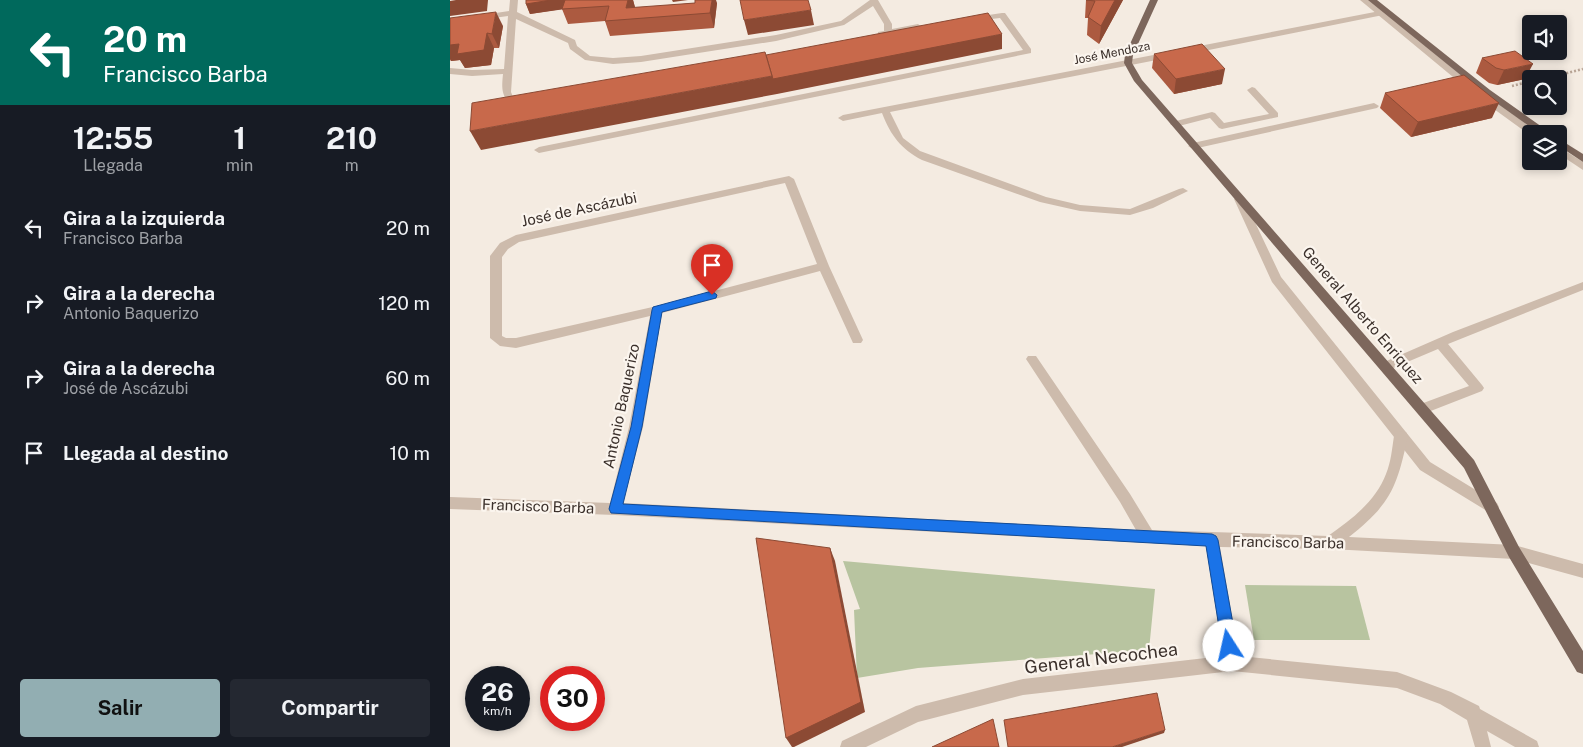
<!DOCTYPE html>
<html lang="es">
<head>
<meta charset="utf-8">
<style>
  body { margin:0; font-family:"Public Sans",sans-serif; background:#242831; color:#f1f3f6; height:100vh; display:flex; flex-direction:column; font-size:19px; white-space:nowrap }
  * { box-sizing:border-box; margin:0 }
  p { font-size:16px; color:#9ea1a6 }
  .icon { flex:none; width:28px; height:28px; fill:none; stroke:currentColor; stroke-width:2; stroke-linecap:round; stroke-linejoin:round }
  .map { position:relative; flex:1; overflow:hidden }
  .details { display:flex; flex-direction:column; background:#171b24; width:450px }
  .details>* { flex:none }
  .hud { background:#00695c; color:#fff; overflow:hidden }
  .controls { position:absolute; left:1072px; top:15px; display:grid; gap:10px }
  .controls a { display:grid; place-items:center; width:45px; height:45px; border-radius:5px; background:#171b24; box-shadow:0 2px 8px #0003; font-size:25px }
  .speed { position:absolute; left:15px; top:666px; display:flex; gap:10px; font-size:25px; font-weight:700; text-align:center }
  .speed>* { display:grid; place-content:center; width:65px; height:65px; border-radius:50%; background:#171b24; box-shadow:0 2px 8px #0003; line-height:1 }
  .speed small { font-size:12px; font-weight:400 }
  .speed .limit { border:8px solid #d22; background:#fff; color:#111 }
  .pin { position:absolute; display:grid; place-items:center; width:42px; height:42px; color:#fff; margin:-51px -21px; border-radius:50% 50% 50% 0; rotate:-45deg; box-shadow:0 0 5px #0007 }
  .pin .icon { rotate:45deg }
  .me { position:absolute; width:55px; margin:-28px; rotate:350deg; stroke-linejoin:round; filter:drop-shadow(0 0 4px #0008) }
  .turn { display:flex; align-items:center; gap:18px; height:105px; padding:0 20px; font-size:22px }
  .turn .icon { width:65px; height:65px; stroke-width:2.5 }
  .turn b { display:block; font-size:35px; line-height:42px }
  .eta { display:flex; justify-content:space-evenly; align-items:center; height:85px; text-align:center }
  .eta b { font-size:30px; font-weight:700; line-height:35px }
  .primary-button { display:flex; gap:10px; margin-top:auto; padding:10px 20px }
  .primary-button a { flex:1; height:58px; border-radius:5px; background:#92aeb2; color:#111; font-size:20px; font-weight:700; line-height:58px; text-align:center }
  .primary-button a+a { background:#242831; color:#f1f3f6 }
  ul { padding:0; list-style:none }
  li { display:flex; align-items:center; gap:15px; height:75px; padding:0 20px }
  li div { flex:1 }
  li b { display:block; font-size:19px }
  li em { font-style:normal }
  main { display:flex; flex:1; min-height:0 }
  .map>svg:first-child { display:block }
</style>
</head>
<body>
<main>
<section class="details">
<div class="hud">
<div class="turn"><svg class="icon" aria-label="left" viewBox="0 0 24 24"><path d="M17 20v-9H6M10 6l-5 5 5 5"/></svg><div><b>20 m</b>Francisco Barba</div></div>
</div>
<div class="eta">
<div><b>12:55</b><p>Llegada</p></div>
<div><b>1</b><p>min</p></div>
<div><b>210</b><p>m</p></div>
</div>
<ul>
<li><svg class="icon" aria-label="left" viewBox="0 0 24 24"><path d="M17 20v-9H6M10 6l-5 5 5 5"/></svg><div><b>Gira a la izquierda</b><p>Francisco Barba</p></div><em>20 m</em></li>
<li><svg class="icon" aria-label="right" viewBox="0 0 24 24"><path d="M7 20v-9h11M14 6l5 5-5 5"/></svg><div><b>Gira a la derecha</b><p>Antonio Baquerizo</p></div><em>120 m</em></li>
<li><svg class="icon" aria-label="right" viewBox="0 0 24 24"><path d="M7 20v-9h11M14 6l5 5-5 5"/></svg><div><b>Gira a la derecha</b><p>José de Ascázubi</p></div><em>60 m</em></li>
<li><svg class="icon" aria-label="arrive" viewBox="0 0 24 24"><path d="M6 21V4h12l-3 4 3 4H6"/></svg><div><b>Llegada al destino</b></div><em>10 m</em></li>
</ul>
<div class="primary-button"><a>Salir</a><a>Compartir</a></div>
</section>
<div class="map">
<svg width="1133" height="747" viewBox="0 0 1133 747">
  <rect width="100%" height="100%" fill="#f4ebe1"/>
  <g fill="#b8c4a0">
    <polygon points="393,561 705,589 699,650 468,668 407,678 404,610 410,609"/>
    <polygon points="795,585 906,586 920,640 804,640"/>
  </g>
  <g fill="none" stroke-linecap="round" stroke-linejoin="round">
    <g stroke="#b9a596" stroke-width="2.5" stroke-dasharray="2 2" stroke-linecap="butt">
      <polyline points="1093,79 1133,69"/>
      <polyline points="1062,86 1081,81"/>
    </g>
    <g fill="#cdbbac" fill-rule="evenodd">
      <path d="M60 0H68L67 12 125 40 127 46 140 56 163 58 191 56 326 35 391 21 420 0H428L442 24V29L468 24 472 27 468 30 428 36V32L434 31V24L423 6 394 25 326 41 191 62 163 64 135 60 120 49 118 43 66 19 61 92 63 97 76 99 78 101 73 104 57 101C51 92 52 85 53 74L22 76 0 74V68L22 70 54 69 58 16 0 24V20L59 11Z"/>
      <polygon points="910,0 919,0 1032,92 1090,134 1081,134 1081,136 1026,96"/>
      <polygon points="552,13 555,13 581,49 581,53 89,153 84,150 89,147 573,50 550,18 525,21 521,19 525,17"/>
      <polygon points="802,87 805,88 828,113 828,117 772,129 769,128 760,118 725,127 720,124 722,122 762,112 765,113 774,123 819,114 797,90"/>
      <polygon points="924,103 929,106 927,108 743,149 738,146 743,143"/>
      <polygon points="1109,147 1133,162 1133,170 1109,154"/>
      <polygon points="789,196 794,199 831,277 980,462 1047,503 1049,507 1047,511 1042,513 1037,511 970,470 822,282 784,199"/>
      <polygon points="1133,282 1133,290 998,344 1032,385 1034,388 1032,391 973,414 968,413 967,409 968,405 1019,386 988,349 936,371 932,369 930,366 932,363 1003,332"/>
    </g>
    <g fill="#cdbbac" fill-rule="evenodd">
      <polygon points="935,10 938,10 938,14 739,54 735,51 739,48"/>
      <path d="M719 52 722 53V57L440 112 453 138 470 151 596 197 630 205 680 209 729 189 733 188 738 191 703 208 680 215 630 211 590 202 472 160C451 149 441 136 432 113L393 121 388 118 393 115Z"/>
      <path d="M339 176 344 179 379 266 413 340 411 343H403L370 271 212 313 193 427 173 503 686 530 670 502 578 362 576 359 578 356H586L680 494 702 530 878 536C901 520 926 501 936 474 941 462 942 449 944 436L946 432 951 431 956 432 958 436C947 487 941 504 899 537L1064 545 1133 564V578L1064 559 881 549 770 547 789 656 947 672 1001 692 1029 706 1030 709 1087 741 1089 747H1065L1037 731 1041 747H1025L1017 720 990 704 947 688 782 671 573 695 468 722 416 747H390L392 741 466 706 573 679 773 656 756 546 165 515 0 509V497L160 503 179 427 200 316 66 348 50 346 40 338V256L50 243 66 235ZM335 183 367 264 207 306 66 338H56L52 336V257L58 249 69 242Z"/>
    </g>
    <g fill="#7d675c" fill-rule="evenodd">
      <polygon points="700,0 708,0 683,55 682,63 692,80 1024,460 1069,547 1133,651 1133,674 1127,672 1059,557 1014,468 684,81 674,63 675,55"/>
      <polygon points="918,0 927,0 1040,90 1102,134 1090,134 1034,94"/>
      <polygon points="1109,139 1133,154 1133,162 1109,146"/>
    </g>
  </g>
  <g fill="#ac5a40">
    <polygon points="76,0 183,0 185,8 245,3 267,3 264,28 160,36 155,21 118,24 112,9 80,14 76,4"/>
    <polygon points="636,0 673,0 649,44 637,35 638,18 635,18"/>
    <polygon points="0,18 53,26 49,48 44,48 41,65 15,68 10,60 1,61 0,59"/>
    <polygon points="704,54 772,84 724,94 702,68"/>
    <polygon points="1032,58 1075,79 1047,85 1039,83 1026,73"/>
    <polygon points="935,93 1042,118 961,137 930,108"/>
  </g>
  <g fill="#8c4a34">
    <polygon points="6,0 38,0 37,11 0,16 0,1"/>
    <polygon points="101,0 147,0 122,8 80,14 76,4"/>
    <polygon points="178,0 183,0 185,7 182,19 176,8"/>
    <polygon points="222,0 238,0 223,2"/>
    <polygon points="262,0 266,0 267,3 264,28 260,13"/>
    <polygon points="665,0 673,0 649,44 651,26"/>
    <polygon points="361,10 364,25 298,35 294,20"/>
    <polygon points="46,12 53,26 49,48 42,34"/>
    <polygon points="37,33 44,48 41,65 15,68 10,60 1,61 0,59 0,45 9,44"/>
    <polygon points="552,34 552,49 327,94 31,150 20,131"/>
    <polygon points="1083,64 1075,79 1047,85 1054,70"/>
    <polygon points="775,69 772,84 724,94 726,79"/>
    <polygon points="1049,103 1042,118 961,137 968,122"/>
    <polygon points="380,548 385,561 415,712 344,747 342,747 336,738"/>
    <polygon points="715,730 714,733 672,747 662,747"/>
  </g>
  <g fill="#c8694b" stroke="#8c4a34">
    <polygon points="76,0 101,0 76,4"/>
    <polygon points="115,0 178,0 176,8 245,3 245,0 262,0 260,13 155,21 159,6 112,9"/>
    <polygon points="290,0 358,0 361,10 294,20"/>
    <polygon points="636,0 665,0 651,26 638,17 645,1"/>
    <polygon points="46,12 42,34 37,33 34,50 7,54 9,44 0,45 0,18"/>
    <polygon points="538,13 552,34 323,79 316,55"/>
    <polygon points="752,44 775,69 726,79 704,54"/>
    <polygon points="1065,51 1083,64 1054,70 1046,68 1032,58"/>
    <polygon points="315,52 322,76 20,131 22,103"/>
    <polygon points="1014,75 1049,103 968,122 935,93"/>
    <polygon points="306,538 380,548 411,702 336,738"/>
    <polygon points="707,693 715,730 662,747 558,747 554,720"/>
    <polygon points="543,719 549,747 482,747"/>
  </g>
  <polygon fill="#1a73e8" stroke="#114b97" points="262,291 267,295 266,298 212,312 192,427 173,504 762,534 766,536 768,540 787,646 784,650 779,652 774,650 772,646 756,546 161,513 159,509 181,427 202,310 203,307"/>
  <g text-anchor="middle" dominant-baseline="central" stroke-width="4.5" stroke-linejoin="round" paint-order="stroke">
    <g font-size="12" fill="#3b302b" stroke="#fbf5ee">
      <text transform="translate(662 53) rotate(-11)">José Mendoza</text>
    </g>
    <g font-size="15" fill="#3b302b" stroke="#fbf5ee">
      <text transform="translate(129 209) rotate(-12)">José de Ascázubi</text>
      <text transform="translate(913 315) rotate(49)">General Alberto Enriquez</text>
      <text transform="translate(171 406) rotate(-78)">Antonio Baquerizo</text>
      <text transform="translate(88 506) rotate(2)">Francisco Barba</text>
      <text transform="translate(838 542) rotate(1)">Francisco Barba</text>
    </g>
    <g font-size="18" fill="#3b302b" stroke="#fbf5ee">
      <text transform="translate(651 658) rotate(-7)">General Necochea</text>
    </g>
  </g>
</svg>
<div class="controls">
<a><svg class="icon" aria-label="sound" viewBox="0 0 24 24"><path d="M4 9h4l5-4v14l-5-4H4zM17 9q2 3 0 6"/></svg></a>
<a><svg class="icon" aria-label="search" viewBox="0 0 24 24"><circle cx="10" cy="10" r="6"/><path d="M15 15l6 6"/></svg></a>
<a><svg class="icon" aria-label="layers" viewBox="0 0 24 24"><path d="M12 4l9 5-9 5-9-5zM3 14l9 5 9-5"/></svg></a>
</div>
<div class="speed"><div>26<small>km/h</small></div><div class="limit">30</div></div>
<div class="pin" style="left:262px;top:295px;background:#d93025"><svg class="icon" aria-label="arrive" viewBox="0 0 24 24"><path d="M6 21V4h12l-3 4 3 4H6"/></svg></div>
<svg class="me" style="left:779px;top:646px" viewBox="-20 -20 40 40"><circle r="19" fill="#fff"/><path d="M0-13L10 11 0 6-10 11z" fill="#1a73e8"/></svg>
</div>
</main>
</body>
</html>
